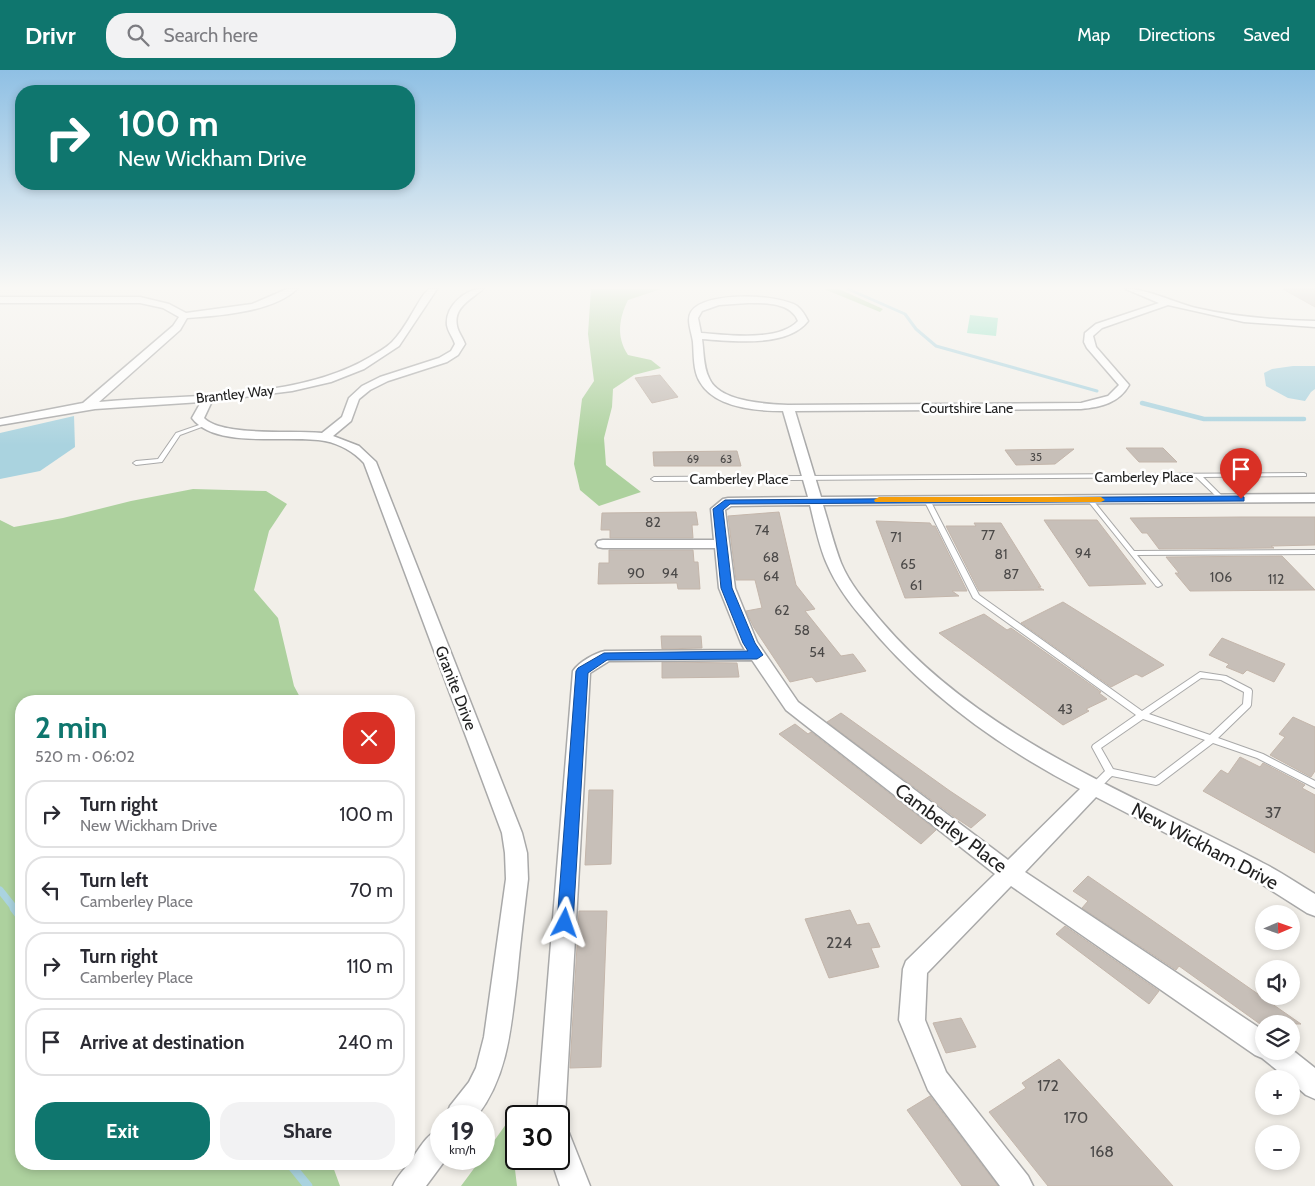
<!DOCTYPE html>
<html lang="en">
<head>
<meta charset="utf-8">
<style>
  body { margin:0; font-family:Cabin,sans-serif; background:#f2f2f3; color:#2b2b33; height:100vh; display:flex; flex-direction:column; font-size:19px; white-space:nowrap }
  * { box-sizing:border-box; margin:0 }
  p { font-size:16px; color:#7c7c81 }
  .icon { flex:none; width:28px; height:28px; fill:none; stroke:currentColor; stroke-width:2; stroke-linecap:round; stroke-linejoin:round }
  .map { position:relative; flex:1; overflow:hidden }
  .sheet { position:absolute; left:15px; top:625px; width:400px; height:475px; display:flex; flex-direction:column; background:#fff; border-radius:20px; box-shadow:0 2px 8px #0003 }
  .sheet>* { flex:none }
  .hud { position:absolute; left:15px; top:15px; width:400px; height:105px; border-radius:20px; box-shadow:0 2px 8px #0003; background:#0f766e; color:#fff; overflow:hidden }
  .needle { width:32px; rotate:88deg }
  .fabs { position:absolute; left:1255px; top:835px; display:grid; gap:10px }
  .fabs a { display:grid; place-items:center; width:45px; height:45px; border-radius:50%; background:#fff; box-shadow:0 2px 8px #0003; font-size:25px }
  .speed { position:absolute; left:430px; top:1035px; display:flex; gap:10px; font-size:25px; font-weight:700; text-align:center }
  .speed>* { display:grid; place-content:center; width:65px; height:65px; border-radius:50%; background:#fff; box-shadow:0 2px 8px #0003; line-height:1 }
  .speed small { font-size:12px; font-weight:400 }
  .speed .limit { border:2px solid #111; border-radius:8px; background:#fff; color:#111 }
  .pin { position:absolute; display:grid; place-items:center; width:42px; height:42px; color:#fff; margin:-51px -21px; border-radius:50% 50% 50% 0; rotate:-45deg; box-shadow:0 0 5px #0007 }
  .pin .icon { rotate:45deg }
  .me { position:absolute; width:55px; margin:-28px; rotate:4deg; stroke-linejoin:round; filter:drop-shadow(0 0 4px #0008) }
  .turn { display:flex; align-items:center; gap:18px; height:105px; padding:0 20px; font-size:22px }
  .turn .icon { width:65px; height:65px; stroke-width:2.5 }
  .turn b { display:block; font-size:35px; line-height:42px }
  .round { display:grid; place-items:center; flex:none; width:52px; height:52px; border-radius:20px; background:#f2f2f3 }
  .headline { display:flex; align-items:center; justify-content:space-between; height:85px; padding:0 20px }
  h1 { font-size:30px; font-weight:700; line-height:38px; color:#0f766e }
  .primary-button { display:flex; gap:10px; margin-top:auto; padding:10px 20px }
  .primary-button a { flex:1; height:58px; border-radius:20px; background:#0f766e; color:#fff; font-size:20px; font-weight:700; line-height:58px; text-align:center }
  .primary-button a+a { background:#f2f2f3; color:#2b2b33 }
  ul { padding:0; list-style:none }
  li { display:flex; align-items:center; gap:15px; height:68px; margin:0 10px 8px; padding:0 10px; border:2px solid #e1e1e2; border-radius:20px }
  li div { flex:1 }
  li b { display:block; font-size:19px }
  li em { font-style:normal }
  header { display:flex; align-items:center; gap:30px; box-sizing:border-box; height:70px; padding:0 25px; background:#0f766e; color:#fff }
  header strong { font-size:24px }
  nav { display:flex; gap:28px; margin-inline-start:auto; font-size:18px }
  .search { width:350px; height:45px; background:#f2f2f3; display:flex; align-items:center; gap:12px; box-sizing:border-box; padding:0 18px; border-radius:20px; color:#7c7c81; font-size:19px }
  .map>svg:first-child { display:block }
</style>
</head>
<body>
<header>
<strong>Drivr</strong>
<div class="search"><svg class="icon" aria-label="search" viewBox="0 0 24 24"><circle cx="10" cy="10" r="6"/><path d="M15 15l6 6"/></svg>Search here</div>
<nav><a>Map</a><a>Directions</a><a>Saved</a></nav>
</header>
<div class="map">
<svg width="1315" height="1116" viewBox="0 0 1315 1116">
  <rect width="100%" height="100%" fill="#f2efe9"/>
  <g fill="#add19e">
    <path d="M591 219H661L628 230C619 248 616 267 628 285L651 290 661 298 634 305 613 319 612 337 604 368 606 395 641 422 599 436 580 420 574 394 582 329 594 311 588 264Z"/>
    <polygon points="824,219 839,219 883,239 880,242"/>
    <polygon points="193,419 266,421 287,434 269,461 254,520 278,548 294,616 302,631 21,631 21,1094 332,1094 340,1116 0,1116 0,450 14,457 63,448 131,431"/>
    <polygon points="509,1050 517,1116 461,1116 481,1089 484,1089 484,1085"/>
  </g>
  <polygon fill="#88e0be" points="970,245 998,248 996,266 967,263"/>
  <g fill="#aad3df">
    <polygon points="1293,296 1315,296 1315,319 1311,322 1305,331 1288,328 1266,316 1264,303 1272,299"/>
    <polygon points="74,346 75,377 40,401 0,409 0,363"/>
  </g>
  <g fill="none" stroke-linecap="round" stroke-linejoin="round">
    <polyline stroke="#aad3df" stroke-width="3" points="848,219 905,244 916,259 936,276 1097,321"/>
    <polyline stroke="#aad3df" stroke-width="4.5" points="1142,333 1204,349 1304,349"/>
    <polyline stroke="#aad3df" stroke-width="7" points="0,820 15,839"/>
    <g stroke="#aad3df" stroke-width="9">
      <polyline points="14,838 21,847"/>
      <polyline points="290,1094 308,1116"/>
    </g>
  </g>
  <g fill="#c7bfb8" stroke="#c4b6ab">
    <polygon points="1283,219 1315,219 1315,237"/>
    <polygon points="660,305 678,327 652,333 635,308"/>
    <polygon points="1126,378 1163,378 1177,392 1139,392"/>
    <polygon points="1074,379 1055,394 1016,395 1005,380"/>
    <polygon points="737,381 741,396 654,396 653,382"/>
    <polygon points="696,442 698,455 692,455 693,468 610,468 610,460 601,460 602,443"/>
    <polygon points="779,442 796,515 815,539 805,541 841,586 853,584 866,601 816,612 812,607 790,612 754,558 746,541 762,538 755,510 736,510 728,446"/>
    <polygon points="1242,447 1315,447 1315,475 1271,476 1274,478 1159,479 1147,463 1142,463 1130,448"/>
    <polygon points="1044,450 1097,450 1146,514 1089,516"/>
    <polygon points="876,451 930,453 932,456 935,456 967,521 952,521 959,526 905,528"/>
    <polygon points="974,453 1001,453 1041,517 1038,517 1044,520 979,521 946,456 976,456"/>
    <polygon points="609,480 693,480 694,492 698,492 700,519 678,519 677,513 598,514 599,493 609,493"/>
    <polygon points="1282,486 1315,520 1190,521 1175,503 1179,503 1166,487"/>
    <polygon points="1063,532 1108,560 1164,595 1142,607 1136,604 1111,617 1021,553"/>
    <polygon points="984,544 1007,560 1011,558 1101,622 1099,623 1107,629 1086,639 1089,641 1063,655 939,563"/>
    <polygon points="661,566 701,566 702,578 662,579"/>
    <polygon points="1222,568 1285,594 1274,612 1247,600 1243,604 1226,597 1229,594 1209,585"/>
    <polygon points="662,592 737,593 739,607 662,608"/>
    <polygon points="841,643 950,721 986,745 971,758 953,746 827,652"/>
    <polygon points="1293,647 1315,657 1315,701 1311,707 1270,685 1285,667 1279,664"/>
    <polygon points="795,654 808,664 811,662 936,760 921,774 779,664"/>
    <polygon points="1240,687 1260,697 1263,693 1305,715 1302,718 1315,725 1315,783 1203,721 1221,700 1228,704"/>
    <polygon points="589,720 613,720 611,794 585,795"/>
    <polygon points="1088,806 1133,837 1301,954 1260,954 1179,896 1176,900 1082,838 1088,831 1073,821"/>
    <polygon points="850,840 857,855 869,853 880,877 871,878 879,897 829,908 805,849"/>
    <polygon points="579,841 607,841 601,997 570,998"/>
    <polygon points="1065,856 1159,921 1149,934 1056,864"/>
    <polygon points="961,948 976,977 946,983 933,953"/>
    <polygon points="1059,989 1173,1116 1048,1116 989,1042 1026,1018 1022,1013"/>
    <polygon points="930,1026 998,1116 962,1116 907,1040"/>
  </g>
  <g fill="none" stroke-linecap="round" stroke-linejoin="round">
    <g stroke="#a9a9a9" stroke-width="2">
      <g id="service">
        <polygon points="202,354 207,355 180,365 162,392 136,395 133,393 136,391 158,389 176,363"/>
        <polygon points="1304,403 1306,404 1306,406 1203,407 1225,429 1222,431 1220,430 1196,407 654,411 651,409 654,407"/>
        <path d="M927 428 930 430 979 525 1142 641 1200 602 1226 606 1251 619 1252 621 1251 635 1250 637 1218 668 1263 684 1315 711V718L1257 688 1213 673 1159 714 1156 715 1112 706C1106 711 1099 722 1091 719L1089 717 1105 701 1092 677 1093 675 1136 645 973 528 924 430ZM1201 608 1221 610 1244 622 1243 634 1210 665 1149 644ZM1143 649 1205 670 1155 708 1113 699 1101 678Z"/>
        <polygon points="1090,428 1092,429 1134,481 1315,480 1315,484 1137,485 1162,515 1158,517 1156,516 1088,431 1088,429"/>
      </g>
    </g>
    <g stroke="#a9a9a9" stroke-width="3">
      <g id="minor">
        <path d="M287 219H297C273 242 219 246 187 248L180 260 99 332C183 324 296 331 370 287 378 282 386 278 392 272 405 259 413 240 424 224L429 219H437L399 276 364 299 331 312 292 321 212 331 204 348C223 367 293 360 322 363L342 347 349 328 362 316 380 307 439 288 451 281 455 274C453 267 448 262 447 255 445 236 466 218 483 219 472 229 453 237 457 256 458 262 463 268 465 274L458 285 447 292 388 311 370 320 359 329 351 351 333 366 359 376 376 392 522 763 527 783 528 809C524 842 520 875 517 908 511 957 508 1006 477 1046H446L450 1036 469 1012 476 998 484 967 506 809 505 783 502 763 364 393C354 382 340 374 325 371 289 364 216 380 192 348L201 332 95 339 0 355V349L83 333 173 256 179 247 163 238 140 233H0V227H140L169 234 186 243 252 234Z"/>
        <path d="M1126 219C1145 218 1176 233 1196 238 1235 247 1275 250 1315 251V257L1244 252 1168 235 1102 258 1093 266 1096 277 1129 315C1119 333 1101 337 1081 339L795 341 821 427 1315 424V432L823 435C829 454 834 475 841 493 850 515 867 534 882 552 982 669 1131 723 1263 793 1281 802 1298 814 1315 824V846L1307 843 1249 806 1096 727 1025 802 1264 961V981H1291V979L1315 998V1029L1306 1025 1291 1012V1009H1288L1262 988 1255 985 1011 816 927 903 925 950 946 1002 1028 1106 1033 1116H1000L928 1020 899 950 903 899 906 891 995 804 786 640 752 590 609 591 590 603 565 1046 559 1057V1046H537L573 601C579 592 595 583 605 581L745 580 741 573 719 518 715 478H603L598 477 596 474 598 471 603 470H714L711 439 723 429 728 428 808 427 783 341C757 341 715 338 700 312 693 301 694 285 693 272 692 263 686 250 691 242 704 221 778 224 797 236 802 240 805 245 808 251 787 278 732 271 702 269 704 282 703 296 709 308 719 332 766 334 788 335L1081 333 1108 326 1119 315 1087 278 1084 272 1085 263 1096 254 1159 233ZM748 233C765 233 791 232 798 251 779 272 727 265 701 263L698 248 702 241 719 235ZM810 435C815 455 819 476 827 494 836 515 850 534 865 551 923 622 999 677 1080 719L1008 790 798 632 757 572 735 518 725 440 731 436Z"/>
        <path d="M441 1058V1089H446L426 1116H393C397 1106 404 1100 409 1093 419 1080 425 1065 441 1058Z"/>
        <polygon points="559,1059 569,1063 590,1116 560,1116 551,1089 559,1089"/>
      </g>
    </g>
    <use href="#service" fill="#fff" fill-rule="evenodd"/>
    <use href="#minor" fill="#fff" fill-rule="evenodd"/>
  </g>
  <linearGradient id="sky" x2="0" y2="1"><stop stop-color="#8fc0e4"/><stop offset="0.58" stop-color="#f9f8f5"/><stop offset="1" stop-color="#f9f8f5" stop-opacity="0"/></linearGradient>
  <rect width="1315" height="375" fill="url(#sky)"/>
  <polygon fill="#1a73e8" stroke="#114b97" points="1241,426 1244,427 1244,431 730,434 723,440 732,518 755,573 763,585 757,589 607,590 588,603 573,853 570,858 565,860 559,858 557,853 576,601 578,598 604,583 748,581 743,573 721,518 713,439 725,430"/>
  <polygon fill="#f59e0b" points="879,427 1101,427 1105,430 1101,432 875,432 874,430"/>
  <g text-anchor="middle" dominant-baseline="central" stroke-width="5" stroke-linejoin="round" paint-order="stroke">
    <g font-size="11" fill="#4b4948">
      <text x="1036" y="387">35</text>
      <text x="693" y="389">69</text>
      <text x="726" y="389">63</text>
    </g>
    <g font-size="14" fill="#222" stroke="#fff">
      <text transform="translate(235 324) rotate(-6)">Brantley Way</text>
      <text x="967" y="338">Courtshire Lane</text>
      <text x="1144" y="407">Camberley Place</text>
      <text x="739" y="409">Camberley Place</text>
    </g>
    <g font-size="14" fill="#4b4948">
      <text x="653" y="452">82</text>
      <text x="762" y="460">74</text>
      <text x="988" y="465">77</text>
      <text x="896" y="467">71</text>
      <text x="1083" y="483">94</text>
      <text x="1001" y="484">81</text>
      <text x="771" y="487">68</text>
      <text x="908" y="494">65</text>
      <text x="636" y="503">90</text>
      <text x="670" y="503">94</text>
      <text x="1011" y="504">87</text>
      <text x="771" y="506">64</text>
      <text x="1221" y="507">106</text>
      <text x="1276" y="509">112</text>
      <text x="916" y="515">61</text>
      <text x="782" y="540">62</text>
      <text x="802" y="560">58</text>
      <text x="817" y="582">54</text>
      <text x="1065" y="639">43</text>
    </g>
    <g font-size="16" fill="#222" stroke="#fff">
      <text transform="translate(456 618) rotate(69)">Granite Drive</text>
    </g>
    <g font-size="16" fill="#4b4948">
      <text x="1273" y="742">37</text>
      <text x="839" y="872">224</text>
      <text x="1048" y="1015">172</text>
      <text x="1076" y="1047">170</text>
      <text x="1102" y="1081">168</text>
    </g>
    <g font-size="19" fill="#222" stroke="#fff">
      <text transform="translate(951 758) rotate(37)">Camberley Place</text>
      <text transform="translate(1205 776) rotate(28)">New Wickham Drive</text>
    </g>
  </g>
</svg>
<div class="fabs">
<a><svg class="needle" viewBox="-14 -14 28 28"><path d="M0-13l5 13h-10z" fill="#e53935"/><path d="M0 13l5-13h-10z" fill="#7c7c81"/></svg></a>
<a><svg class="icon" aria-label="sound" viewBox="0 0 24 24"><path d="M4 9h4l5-4v14l-5-4H4zM17 9q2 3 0 6"/></svg></a>
<a><svg class="icon" aria-label="layers" viewBox="0 0 24 24"><path d="M12 4l9 5-9 5-9-5zM3 14l9 5 9-5"/></svg></a>
<a>+</a>
<a>−</a>
</div>
<div class="speed"><div>19<small>km/h</small></div><div class="limit">30</div></div>
<div class="pin" style="left:1241px;top:429px;background:#d93025"><svg class="icon" aria-label="arrive" viewBox="0 0 24 24"><path d="M6 21V4h12l-3 4 3 4H6"/></svg></div>
<svg class="me" style="left:565px;top:853px" viewBox="-20 -20 40 40"><path d="M0-17L14 15 0 8-14 15z" fill="#1a73e8" stroke="#fff" stroke-width="4"/></svg>
<div class="hud">
<div class="turn"><svg class="icon" aria-label="right" viewBox="0 0 24 24"><path d="M7 20v-9h11M14 6l5 5-5 5"/></svg><div><b>100 m</b>New Wickham Drive</div></div>
</div>
<section class="sheet">
<div class="headline"><div><h1>2 min</h1><p>520 m · 06:02</p></div><a class="round" style="background:#d93025;color:#fff"><svg class="icon" aria-label="close" viewBox="0 0 24 24"><path d="M6 6l12 12M18 6L6 18"/></svg></a></div>
<ul>
<li><svg class="icon" aria-label="right" viewBox="0 0 24 24"><path d="M7 20v-9h11M14 6l5 5-5 5"/></svg><div><b>Turn right</b><p>New Wickham Drive</p></div><em>100 m</em></li>
<li><svg class="icon" aria-label="left" viewBox="0 0 24 24"><path d="M17 20v-9H6M10 6l-5 5 5 5"/></svg><div><b>Turn left</b><p>Camberley Place</p></div><em>70 m</em></li>
<li><svg class="icon" aria-label="right" viewBox="0 0 24 24"><path d="M7 20v-9h11M14 6l5 5-5 5"/></svg><div><b>Turn right</b><p>Camberley Place</p></div><em>110 m</em></li>
<li><svg class="icon" aria-label="arrive" viewBox="0 0 24 24"><path d="M6 21V4h12l-3 4 3 4H6"/></svg><div><b>Arrive at destination</b></div><em>240 m</em></li>
</ul>
<div class="primary-button"><a>Exit</a><a>Share</a></div>
</section>
</div>
</body>
</html>
